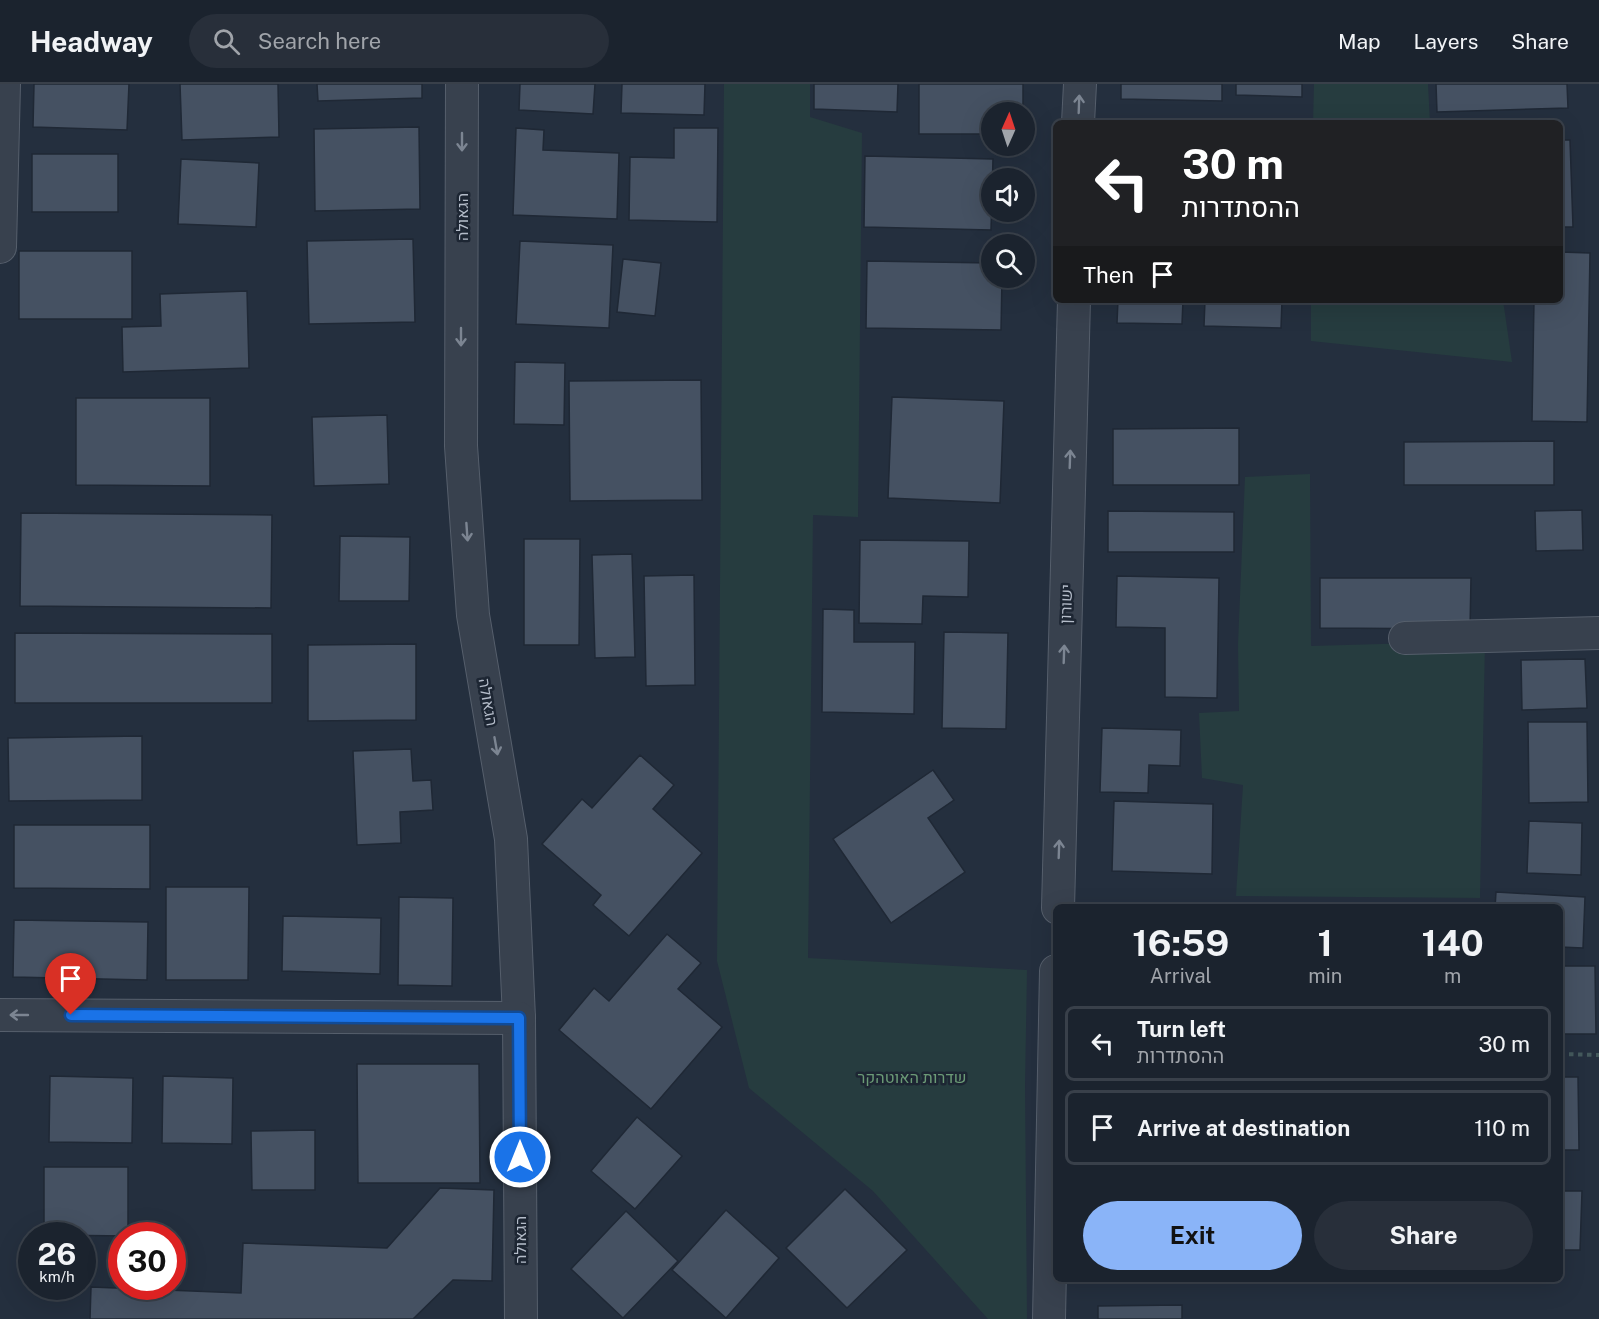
<!DOCTYPE html>
<html lang="en">
<head>
<meta charset="utf-8">
<style>
  body { margin:0; font-family:"Public Sans",Heebo,sans-serif; background:#282f3a; color:#f1f3f6; height:100vh; display:flex; flex-direction:column; font-size:22px; white-space:nowrap }
  * { box-sizing:border-box; margin:0 }
  p { font-size:20px; color:#a0a4aa }
  .icon { flex:none; width:33px; height:33px; fill:none; stroke:currentColor; stroke-width:2; stroke-linecap:round; stroke-linejoin:round }
  .map { position:relative; flex:1; overflow:hidden }
  .details { position:absolute; left:1053px; top:820px; width:510px; height:378px; display:flex; flex-direction:column; background:#1b232e; border-radius:9px; box-shadow:0 6px 24px #0002,0 0 0 2px #39404a }
  .details>* { flex:none }
  .banner { position:absolute; left:1053px; top:36px; width:510px; height:183px; border-radius:9px; box-shadow:0 6px 24px #0002,0 0 0 2px #39404a; background:#202124; color:#fff; overflow:hidden }
  .needle { width:39px; rotate:3deg }
  .fabs { position:absolute; left:981px; top:18px; display:grid; gap:12px }
  .fabs a { display:grid; place-items:center; width:54px; height:54px; border-radius:50%; background:#1b232e; box-shadow:0 6px 24px #0002,0 0 0 2px #39404a; font-size:30px }
  .speed { position:absolute; left:18px; top:1138px; display:flex; gap:12px; font-size:30px; font-weight:700; text-align:center }
  .speed>* { display:grid; place-content:center; width:78px; height:78px; border-radius:50%; background:#1b232e; box-shadow:0 6px 24px #0002,0 0 0 2px #39404a; line-height:1 }
  .speed small { font-size:15px; font-weight:400 }
  .speed .limit { border:9px solid #d22; background:#fff; color:#111 }
  .pin { position:absolute; display:grid; place-items:center; width:51px; height:51px; color:#fff; margin:-62px -26px; border-radius:50% 50% 50% 0; rotate:-45deg; box-shadow:0 0 6px #0007 }
  .pin .icon { rotate:45deg }
  .me { position:absolute; width:66px; margin:-33px; rotate:0deg; stroke-linejoin:round; filter:drop-shadow(0 0 4px #0008) }
  .turn { display:flex; align-items:center; gap:21px; height:126px; padding:0 30px; font-size:27px }
  .turn .icon { width:78px; height:78px; stroke-width:2.5 }
  .turn b { display:block; font-size:42px; line-height:51px }
  .then { display:flex; align-items:center; height:57px; padding:0 30px; background:#0003; gap:12px; font-size:22px }
  .eta { display:flex; justify-content:space-evenly; align-items:center; height:102px; text-align:center }
  .eta b { font-size:36px; font-weight:700; line-height:42px }
  .action { display:flex; gap:12px; margin-top:auto; padding:12px 30px }
  .action a { flex:1; height:69px; border-radius:36px; background:#8ab4f8; color:#111; font-size:24px; font-weight:700; line-height:69px; text-align:center }
  .action a+a { background:#282f3a; color:#f1f3f6 }
  ul { padding:0; list-style:none }
  li { display:flex; align-items:center; gap:18px; height:75px; margin:0 12px 9px; padding:0 18px; border:3px solid #39404a; border-radius:9px }
  li div { flex:1 }
  li b { display:block; font-size:22px }
  li em { font-style:normal }
  header { display:flex; align-items:center; gap:36px; box-sizing:border-box; height:84px; padding:0 30px; background:#1b232e; border-bottom:2px solid #39404a }
  header strong { font-size:28px }
  nav { display:flex; gap:33px; margin-inline-start:auto; font-size:21px }
  .search { width:420px; height:54px; background:#282f3a; display:flex; align-items:center; gap:15px; box-sizing:border-box; padding:0 21px; border-radius:33px; color:#a0a4aa; font-size:22px }
  .map>svg:first-child { display:block }
</style>
</head>
<body>
<header>
<strong>Headway</strong>
<div class="search"><svg class="icon" aria-label="search" viewBox="0 0 24 24"><circle cx="10" cy="10" r="6"/><path d="M15 15l6 6"/></svg>Search here</div>
<nav><a>Map</a><a>Layers</a><a>Share</a></nav>
</header>
<div class="map">
<svg width="1599" height="1235" viewBox="0 0 1599 1235">
  <rect width="100%" height="100%" fill="#242f3e"/>
  <g fill="#263c3f">
    <polygon points="724,0 810,0 810,33 862,49 858,433 813,431 808,874 1027,886 1025,1002 1027,1235 988,1235 873,1107 749,1004 717,877"/>
    <polygon points="1314,0 1428,0 1430,39 1313,39"/>
    <polygon points="1311,216 1503,216 1512,278 1311,257"/>
    <polygon points="1310,390 1311,562 1485,557 1480,814 1236,812 1243,701 1202,694 1199,629 1239,627 1238,560 1245,393"/>
  </g>
  <g fill="#455162" stroke="#1f2835" stroke-width="1.5">
    <polygon points="34,0 129,0 127,46 33,43"/>
    <polygon points="180,0 278,0 279,53 182,56"/>
    <polygon points="317,0 422,0 422,14 318,17"/>
    <polygon points="520,0 595,0 593,30 519,26"/>
    <polygon points="622,0 705,0 704,31 621,29"/>
    <polygon points="814,0 898,0 897,28 814,25"/>
    <polygon points="919,0 1023,0 1023,28 992,28 992,50 919,50"/>
    <polygon points="1121,0 1222,0 1222,17 1121,15"/>
    <polygon points="1236,0 1302,0 1302,13 1236,11"/>
    <polygon points="1436,0 1567,0 1568,24 1437,28"/>
    <polygon points="419,43 420,125 315,127 314,45"/>
    <polygon points="516,44 544,46 543,66 619,69 617,135 513,131"/>
    <polygon points="674,44 718,44 717,138 629,136 630,73 674,74"/>
    <polygon points="1560,56 1570,56 1573,143 1560,143"/>
    <rect x="32" y="70" width="86" height="58"/>
    <polygon points="865,72 993,75 991,146 864,143"/>
    <polygon points="181,75 259,79 256,143 178,140"/>
    <polygon points="413,155 415,238 309,240 307,157"/>
    <polygon points="520,157 613,161 609,244 516,240"/>
    <rect x="19" y="167" width="113" height="68"/>
    <polygon points="1560,168 1590,169 1587,338 1532,337 1534,216 1560,216"/>
    <polygon points="623,175 661,179 655,232 617,228"/>
    <polygon points="867,177 992,179 992,194 1002,194 1001,246 866,244"/>
    <polygon points="247,207 249,284 123,288 122,243 161,242 160,210"/>
    <polygon points="1118,216 1183,216 1182,240 1117,239"/>
    <polygon points="1205,216 1282,216 1281,244 1204,242"/>
    <polygon points="515,278 565,279 564,341 514,340"/>
    <polygon points="701,296 702,416 570,417 569,297"/>
    <polygon points="892,313 1004,317 1000,419 888,414"/>
    <polygon points="76,314 210,314 210,402 76,401"/>
    <polygon points="387,331 389,400 314,402 312,333"/>
    <polygon points="1239,344 1239,401 1113,401 1113,345"/>
    <polygon points="1554,357 1554,401 1404,401 1404,358"/>
    <polygon points="1582,426 1583,466 1536,467 1535,427"/>
    <polygon points="1108,427 1234,428 1234,468 1108,468"/>
    <polygon points="21,429 272,431 271,524 20,522"/>
    <polygon points="340,452 410,453 409,517 339,517"/>
    <polygon points="524,455 580,455 579,561 524,561"/>
    <polygon points="860,456 969,457 968,513 923,512 922,540 859,539"/>
    <polygon points="632,470 635,573 595,574 592,471"/>
    <polygon points="694,491 695,601 646,602 644,492"/>
    <polygon points="1117,492 1219,494 1217,614 1165,613 1165,544 1116,543"/>
    <polygon points="1320,494 1471,494 1470,545 1320,544"/>
    <polygon points="823,525 854,526 854,558 915,558 914,630 822,628"/>
    <polygon points="944,548 1008,549 1006,645 942,644"/>
    <polygon points="15,549 272,550 272,619 15,619"/>
    <polygon points="416,560 416,636 308,637 308,561"/>
    <polygon points="1585,575 1587,624 1522,626 1521,576"/>
    <polygon points="1528,638 1587,638 1588,718 1529,719"/>
    <polygon points="1102,644 1181,646 1180,682 1149,681 1148,709 1100,708"/>
    <polygon points="142,652 142,716 9,717 8,654"/>
    <polygon points="411,665 413,697 431,696 433,726 400,728 401,759 357,761 353,667"/>
    <polygon points="640,671 674,701 653,725 702,769 629,852 593,821 601,811 542,760 582,715 592,724"/>
    <polygon points="933,686 954,716 928,734 965,788 891,839 833,755"/>
    <polygon points="1114,717 1213,720 1212,790 1112,787"/>
    <polygon points="1529,737 1582,739 1581,791 1527,789"/>
    <polygon points="14,741 150,741 150,805 14,804"/>
    <polygon points="166,803 249,803 248,896 166,896"/>
    <polygon points="1496,808 1585,813 1583,864 1560,863 1560,824 1495,824"/>
    <polygon points="399,813 453,814 452,902 398,901"/>
    <polygon points="283,832 381,834 380,890 282,887"/>
    <polygon points="14,836 148,838 147,896 13,893"/>
    <polygon points="667,850 701,879 678,905 722,943 651,1025 559,946 594,904 609,917"/>
    <polygon points="1560,882 1595,882 1596,950 1560,950"/>
    <polygon points="357,980 479,980 480,1099 358,1099"/>
    <polygon points="50,992 133,994 132,1059 49,1058"/>
    <polygon points="163,992 233,994 232,1060 162,1059"/>
    <polygon points="1560,993 1578,993 1579,1066 1560,1066"/>
    <polygon points="637,1033 682,1072 635,1125 591,1087"/>
    <polygon points="315,1046 315,1106 252,1106 251,1047"/>
    <polygon points="44,1083 128,1083 128,1152 44,1151"/>
    <polygon points="440,1104 494,1106 492,1197 453,1196 413,1235 90,1235 91,1203 241,1209 243,1159 387,1164"/>
    <polygon points="845,1105 907,1166 847,1224 786,1164"/>
    <polygon points="1560,1107 1582,1107 1580,1166 1560,1166"/>
    <polygon points="726,1126 779,1174 726,1234 672,1186"/>
    <polygon points="626,1127 678,1177 623,1234 571,1185"/>
    <polygon points="1182,1221 1182,1235 1098,1235 1098,1222"/>
  </g>
  <g fill="none" stroke-linecap="round" stroke-linejoin="round">
    <g stroke="#565f6c" stroke-width="34">
      <g id="minor">
        <polyline points="462,0 461,362 473,531 511,755 519,934 521,1235"/>
        <polyline points="1078,39 1080,0"/>
        <polyline points="0,163 4,0"/>
        <polyline points="1405,554 1599,549"/>
        <polyline points="1058,824 1074,216"/>
        <polyline points="0,931 519,934"/>
        <polyline points="1049,1235 1056,887"/>
      </g>
    </g>
    <polyline stroke="#44595c" stroke-width="4" stroke-dasharray="4.5 4.5" stroke-linecap="butt" points="1560,970 1599,971"/>
    <use href="#minor" stroke="#38414e" stroke-width="32"/>
  </g>
  <defs><path id="oneway-shaft" d="M-6 0H5M1.5-3L5.5 0L1.5 3" fill="none" stroke-width="1.6" stroke-linecap="round" stroke-linejoin="round" transform="scale(1.5)"/></defs>
  <g stroke="#7c8592">
    <use href="#oneway-shaft" transform="translate(1079 20) rotate(-88)"/>
    <use href="#oneway-shaft" transform="translate(462 58) rotate(90)"/>
    <use href="#oneway-shaft" transform="translate(461 253) rotate(90)"/>
    <use href="#oneway-shaft" transform="translate(1070 375) rotate(-88)"/>
    <use href="#oneway-shaft" transform="translate(467 448) rotate(86)"/>
    <use href="#oneway-shaft" transform="translate(1064 570) rotate(-88)"/>
    <use href="#oneway-shaft" transform="translate(496 662) rotate(80)"/>
    <use href="#oneway-shaft" transform="translate(1059 765) rotate(-88)"/>
    <use href="#oneway-shaft" transform="translate(19 931) rotate(-180)"/>
  </g>
  <g fill="none" stroke-linecap="round" stroke-linejoin="round">
    <g stroke="#114b97" stroke-width="15">
      <polyline id="route" points="71,931 519,934 520,1073"/>
    </g>
    <use href="#route" stroke="#1a73e8" stroke-width="10"/>
  </g>
  <g text-anchor="middle" dominant-baseline="central" stroke-width="5" stroke-linejoin="round" paint-order="stroke">
    <g font-size="16" fill="#b4bcc9" stroke="#1d2633">
      <text transform="translate(462 133) rotate(-90)">הגאולה</text>
      <text transform="translate(1066 520) rotate(-88)">ישורון</text>
      <text transform="translate(488 618) rotate(80)">הגאולה</text>
      <text transform="translate(520 1156) rotate(-90)">הגאולה</text>
    </g>
    <g font-size="16" fill="#6b9a76" stroke="#1d2633">
      <text x="912" y="993">שדרות האוטהקר</text>
    </g>
  </g>
</svg>
<div class="fabs">
<a><svg class="needle" viewBox="-14 -14 28 28"><path d="M0-13l5 13h-10z" fill="#e53935"/><path d="M0 13l5-13h-10z" fill="#a0a4aa"/></svg></a>
<a><svg class="icon" aria-label="sound" viewBox="0 0 24 24"><path d="M4 9h4l5-4v14l-5-4H4zM17 9q2 3 0 6"/></svg></a>
<a><svg class="icon" aria-label="search" viewBox="0 0 24 24"><circle cx="10" cy="10" r="6"/><path d="M15 15l6 6"/></svg></a>
</div>
<div class="speed"><div>26<small>km/h</small></div><div class="limit">30</div></div>
<div class="pin" style="left:71px;top:931px;background:#d93025"><svg class="icon" aria-label="arrive" viewBox="0 0 24 24"><path d="M6 21V4h12l-3 4 3 4H6"/></svg></div>
<svg class="me" style="left:520px;top:1073px" viewBox="-20 -20 40 40"><circle r="17" fill="#1a73e8" stroke="#fff" stroke-width="3"/><path d="M0-11L8 9 0 5-8 9z" fill="#fff"/></svg>
<div class="banner">
<div class="turn"><svg class="icon" aria-label="left" viewBox="0 0 24 24"><path d="M17 20v-9H6M10 6l-5 5 5 5"/></svg><div><b>30 m</b>ההסתדרות</div></div>
<div class="then">Then<svg class="icon" aria-label="arrive" viewBox="0 0 24 24"><path d="M6 21V4h12l-3 4 3 4H6"/></svg></div>
</div>
<section class="details">
<div class="eta">
<div><b>16:59</b><p>Arrival</p></div>
<div><b>1</b><p>min</p></div>
<div><b>140</b><p>m</p></div>
</div>
<ul>
<li><svg class="icon" aria-label="left" viewBox="0 0 24 24"><path d="M17 20v-9H6M10 6l-5 5 5 5"/></svg><div><b>Turn left</b><p>ההסתדרות</p></div><em>30 m</em></li>
<li><svg class="icon" aria-label="arrive" viewBox="0 0 24 24"><path d="M6 21V4h12l-3 4 3 4H6"/></svg><div><b>Arrive at destination</b></div><em>110 m</em></li>
</ul>
<div class="action"><a>Exit</a><a>Share</a></div>
</section>
</div>
</body>
</html>
